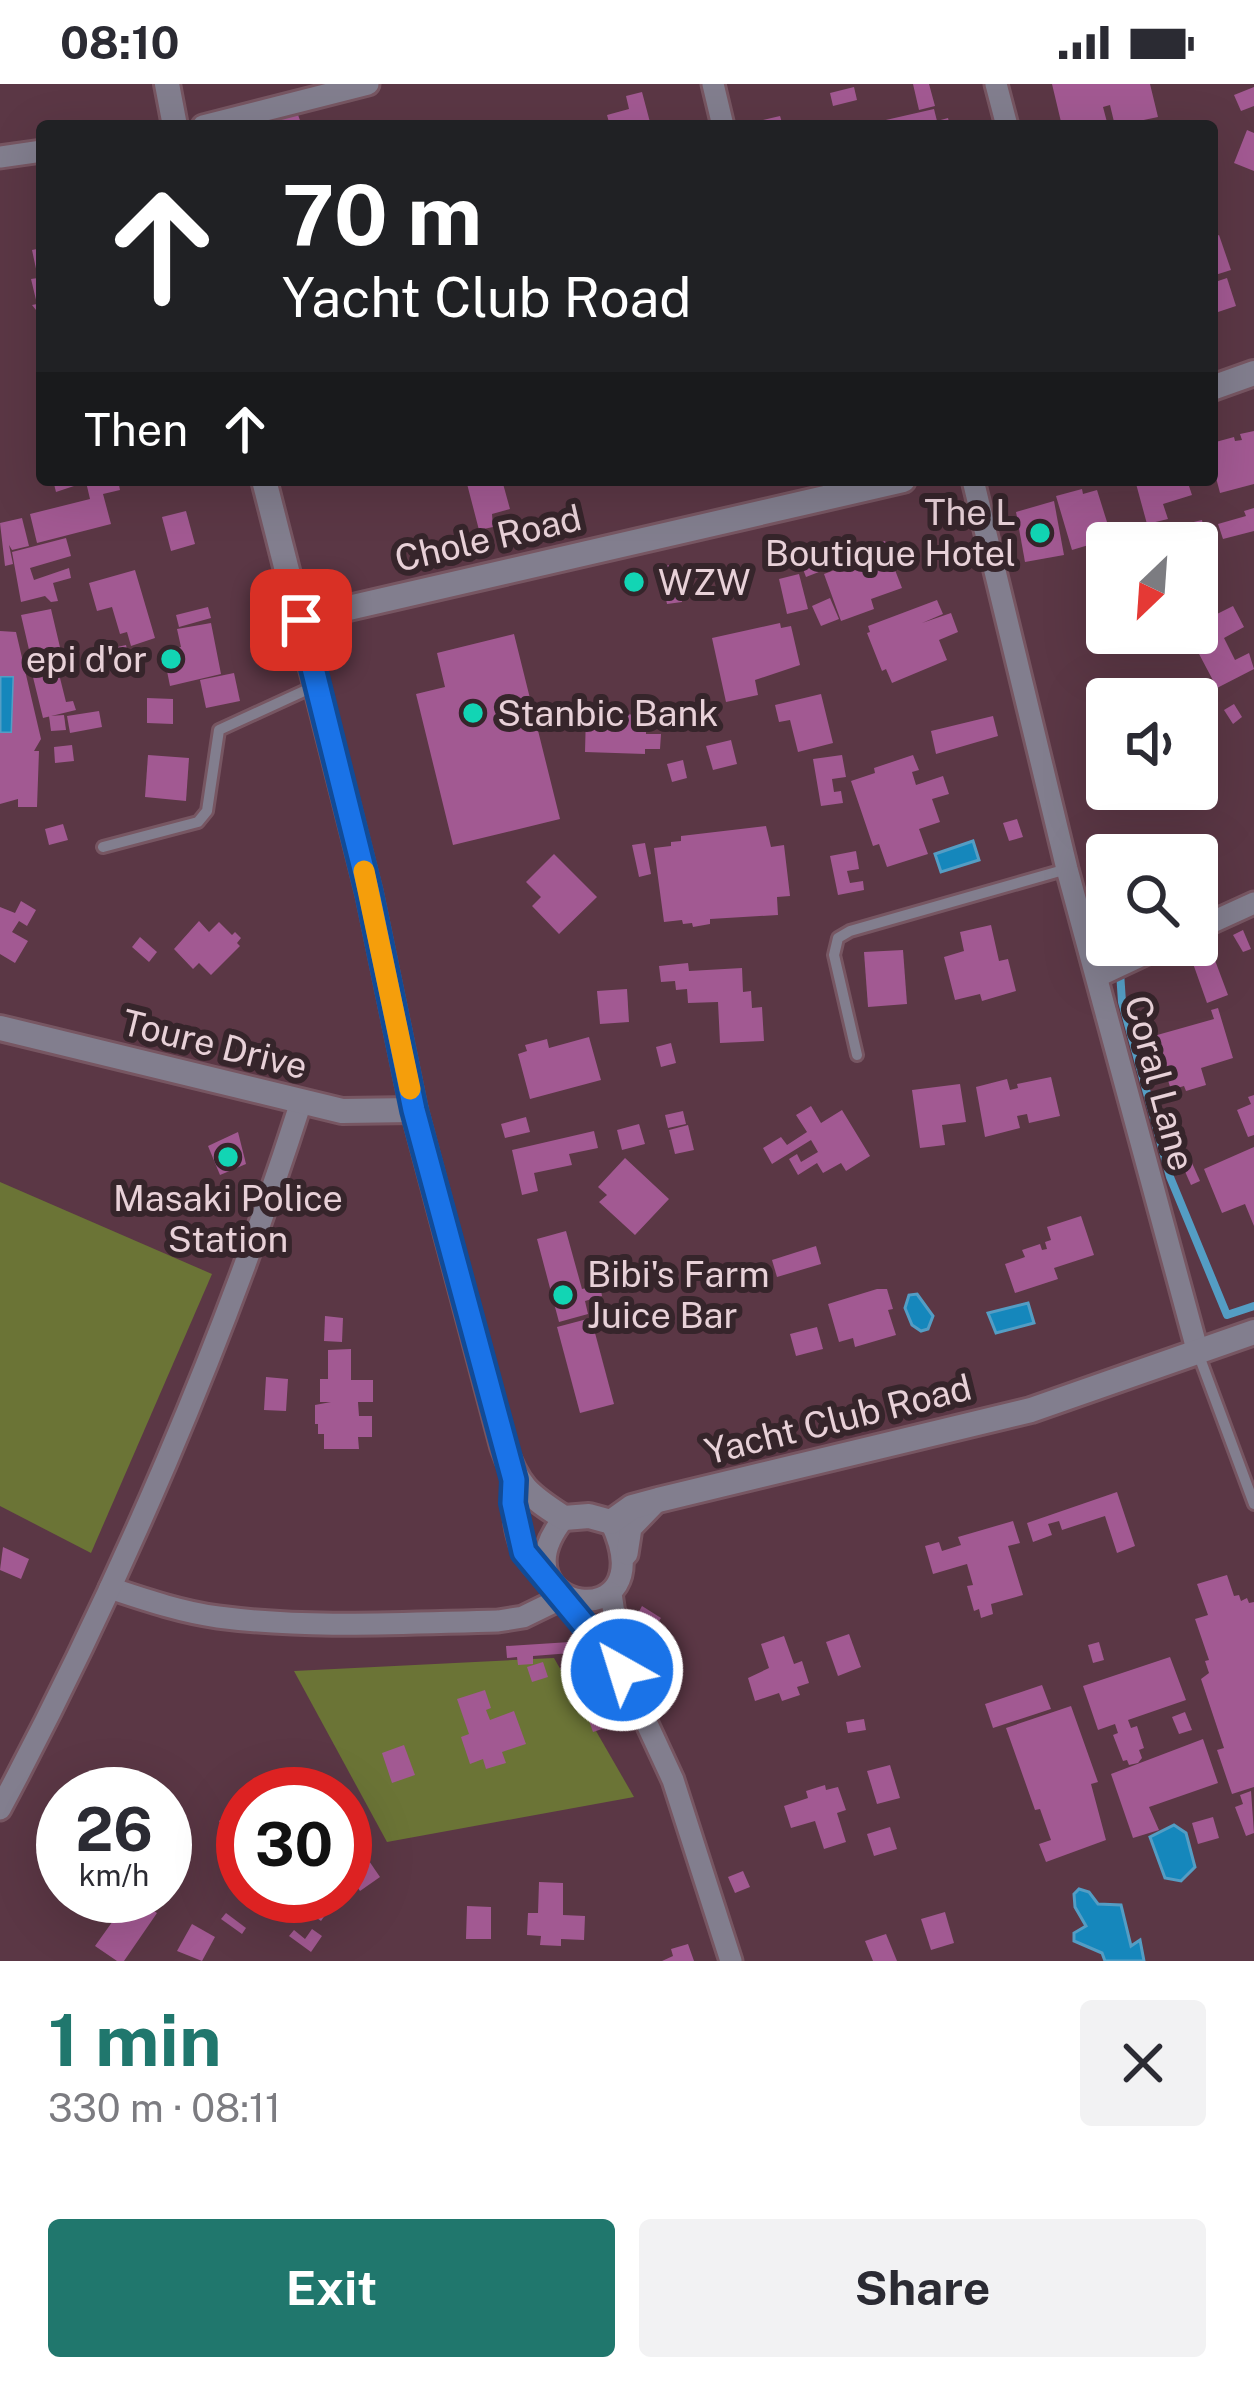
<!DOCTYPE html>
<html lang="en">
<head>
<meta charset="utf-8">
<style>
  body { margin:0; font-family:"Public Sans",sans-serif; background:#f2f2f3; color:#2b2b33; height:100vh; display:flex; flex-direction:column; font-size:45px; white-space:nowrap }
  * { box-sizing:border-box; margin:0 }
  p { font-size:39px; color:#7c7c81 }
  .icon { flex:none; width:66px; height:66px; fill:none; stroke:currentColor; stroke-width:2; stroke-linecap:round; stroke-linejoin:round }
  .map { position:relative; height:1877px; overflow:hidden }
  .sheet { display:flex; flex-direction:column; background:#fff; flex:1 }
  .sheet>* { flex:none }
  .hud { position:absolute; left:36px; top:36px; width:1182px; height:366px; border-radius:12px; box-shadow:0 12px 48px #0002; background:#202124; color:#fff; overflow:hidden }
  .needle { width:78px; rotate:205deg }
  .fabs { position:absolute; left:1086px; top:438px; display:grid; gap:24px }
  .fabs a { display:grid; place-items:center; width:132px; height:132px; border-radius:12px; background:#fff; box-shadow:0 12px 48px #0002; font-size:60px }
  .speed { position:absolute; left:36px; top:1683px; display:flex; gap:24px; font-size:60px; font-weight:700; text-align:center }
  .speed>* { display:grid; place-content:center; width:156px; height:156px; border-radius:50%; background:#fff; box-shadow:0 12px 48px #0002; line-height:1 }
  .speed small { font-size:30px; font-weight:400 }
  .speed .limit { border:18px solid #d22; background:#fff; color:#111 }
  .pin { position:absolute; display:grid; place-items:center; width:102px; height:102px; color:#fff; margin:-51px; border-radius:24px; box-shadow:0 6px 18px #0006 }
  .me { position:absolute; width:132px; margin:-66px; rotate:321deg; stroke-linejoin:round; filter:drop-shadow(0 0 9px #0008) }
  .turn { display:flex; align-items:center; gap:42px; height:252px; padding:0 48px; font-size:54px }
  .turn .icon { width:156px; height:156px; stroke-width:2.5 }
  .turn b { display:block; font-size:84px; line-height:102px }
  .then { display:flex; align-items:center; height:114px; padding:0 48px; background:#0003; gap:24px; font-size:45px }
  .round { display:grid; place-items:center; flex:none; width:126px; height:126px; border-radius:12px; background:#f2f2f3 }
  .summary { display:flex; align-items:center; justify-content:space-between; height:204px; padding:0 48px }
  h1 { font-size:72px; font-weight:700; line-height:90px; color:#20776d }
  .button { display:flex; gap:24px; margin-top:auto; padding:24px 48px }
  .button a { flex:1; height:138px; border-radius:12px; background:#20776d; color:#fff; font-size:48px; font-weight:700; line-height:138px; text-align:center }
  .button a+a { background:#f2f2f3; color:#2b2b33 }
  .status { display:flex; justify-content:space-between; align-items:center; height:84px; padding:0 60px; background:#fff; direction:ltr }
  .status svg { height:33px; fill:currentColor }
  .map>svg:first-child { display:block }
</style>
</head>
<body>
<div class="status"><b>08:10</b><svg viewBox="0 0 49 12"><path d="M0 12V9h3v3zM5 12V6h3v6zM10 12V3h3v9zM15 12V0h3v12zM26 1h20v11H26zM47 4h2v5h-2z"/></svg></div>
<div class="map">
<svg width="1254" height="1877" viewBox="0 0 1254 1877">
  <rect width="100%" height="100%" fill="#5b3745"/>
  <g fill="#6b7436">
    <polygon points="0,1098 212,1190 91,1469 0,1422"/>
    <polygon points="554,1574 634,1713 387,1758 294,1587"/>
  </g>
  <g fill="#1587bc" stroke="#549dc4" stroke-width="3">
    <polygon points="0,592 14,592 12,649 0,649"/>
    <polygon points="973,757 979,776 941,788 935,770"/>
    <polygon points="917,1210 933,1232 928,1245 921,1247 912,1241 905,1224 909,1211"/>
    <polygon points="1028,1219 1034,1239 996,1249 988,1229"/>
    <polygon points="1174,1741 1186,1749 1195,1783 1181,1797 1165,1794 1150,1753"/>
    <polygon points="1079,1805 1089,1808 1098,1820 1121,1821 1131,1862 1140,1856 1144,1877 1105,1877 1102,1869 1074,1857 1074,1849 1086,1842 1075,1823 1074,1810"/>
  </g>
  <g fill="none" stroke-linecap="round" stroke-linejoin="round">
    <polyline stroke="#549dc4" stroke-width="8" points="1120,888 1122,918 1170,1093 1227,1231 1254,1222"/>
  </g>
  <g fill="#a25992">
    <polygon points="913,0 929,0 935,22 919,26"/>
    <polygon points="1052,0 1150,0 1158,33 1115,42 1110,21 1103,23 1108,42 1062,42"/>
    <polygon points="854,3 857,16 833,22 830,9"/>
    <polygon points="1254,3 1254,22 1241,27 1234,11"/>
    <polygon points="642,8 651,42 610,42 607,31 629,25 626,12"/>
    <polygon points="934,25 937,37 948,34 950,42 878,42 877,38"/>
    <polygon points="297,28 302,42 270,42 277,34"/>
    <polygon points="780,32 783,42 764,42 763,36"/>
    <polygon points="1247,46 1254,49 1254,87 1234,79"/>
    <polygon points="1219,151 1231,186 1212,192 1212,154"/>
    <polygon points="42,164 42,231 40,231 32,221 37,220 31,195 38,194 32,166"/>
    <polygon points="1227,194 1236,222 1212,230 1212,199"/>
    <polygon points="1254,347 1254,400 1220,409 1212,378 1212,359 1234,353 1235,357 1242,356 1240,350"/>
    <polygon points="53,396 118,396 120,406 103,410 111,440 37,459 30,430 90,415 86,398 56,408"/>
    <polygon points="466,396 502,396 510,425 492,430 493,443 479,446"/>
    <polygon points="1135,396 1187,396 1192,411 1163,420 1168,435 1147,440"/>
    <polygon points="1082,405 1083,410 1097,406 1112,454 1072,466 1056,412"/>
    <polygon points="1054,417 1064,471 1025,478 1016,428"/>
    <polygon points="1254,424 1254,447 1223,455 1218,440 1246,432 1244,427"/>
    <polygon points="186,427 195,460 171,467 162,433"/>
    <polygon points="22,434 29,462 12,466 9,461 13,480 5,482 0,439"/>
    <polygon points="1202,436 1207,459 1176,459 1173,443"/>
    <polygon points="66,454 71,472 30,484 34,496 69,484 71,494 53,499 58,517 51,518 45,512 21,518 12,468"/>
    <polygon points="885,457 890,471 902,465 906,475 907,481 895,486 902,504 871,515 874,525 841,537 824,490 853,479 849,470"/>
    <polygon points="814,462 824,486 806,493 797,469"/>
    <polygon points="675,480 682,518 667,520 659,483"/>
    <polygon points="135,486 155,554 131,562 127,548 120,550 112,523 97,527 89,499"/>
    <polygon points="799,490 808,525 787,530 779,495"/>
    <polygon points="830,514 839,535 821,542 812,522"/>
    <polygon points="937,516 943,530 922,539 951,529 958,548 939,556 947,576 892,599 886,585 882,587 867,549 870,548 868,542"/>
    <polygon points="1233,522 1244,543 1224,554 1235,576 1249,569 1254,585 1217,604 1188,549 1197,549 1197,540"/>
    <polygon points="208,523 211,534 179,543 176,531"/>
    <polygon points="51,525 63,576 56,578 66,618 73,617 76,626 43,634 31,585 47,581 33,583 21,531"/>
    <polygon points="211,539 221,590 170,602 163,567 181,563 177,545"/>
    <polygon points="780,539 781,544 791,542 800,581 755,596 758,611 726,618 712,554"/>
    <polygon points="0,547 16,548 41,655 34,667 39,667 37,723 18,723 18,715 0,720 0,649 12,649 14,592 0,592"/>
    <polygon points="514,550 560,735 453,761 416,610 445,603 437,569"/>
    <polygon points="126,561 131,580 109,585 104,566"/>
    <polygon points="234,589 240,617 206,624 200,596"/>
    <polygon points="821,610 833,659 798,668 790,636 779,638 775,621"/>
    <polygon points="147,614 173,615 173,640 147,639"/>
    <polygon points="1234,620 1242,633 1233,640 1224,626"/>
    <polygon points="99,627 102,643 70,649 67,632"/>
    <polygon points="586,629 646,631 646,650 661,650 660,665 645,665 645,670 585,668"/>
    <polygon points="64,631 66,646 51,647 49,632"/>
    <polygon points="993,632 998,652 936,670 931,647"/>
    <polygon points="731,656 737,680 713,686 706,662"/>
    <polygon points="72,661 74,677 55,679 54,663"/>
    <polygon points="148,671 189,674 186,717 145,713"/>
    <polygon points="842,671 846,693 832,695 834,708 841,707 843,719 821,722 813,675"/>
    <polygon points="913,671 919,686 912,688 916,701 943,692 949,710 932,715 940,738 919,745 928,770 887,783 879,760 873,762 851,697 875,689 874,684"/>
    <polygon points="683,676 687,694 672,698 667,680"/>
    <polygon points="1017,735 1023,753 1009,757 1003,739"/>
    <polygon points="63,740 68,756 49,761 45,745"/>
    <polygon points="766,742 771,763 784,761 790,812 777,813 778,831 710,835 710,840 693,843 692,839 683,840 682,836 664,838 654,764 671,762 671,758 681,757 681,752"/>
    <polygon points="645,759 651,790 639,793 632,761"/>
    <polygon points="856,767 859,785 847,787 850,799 863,797 864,806 838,811 830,772"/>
    <polygon points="554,770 597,813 559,850 532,822 541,813 526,798"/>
    <polygon points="21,817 36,826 27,842 19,837 12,848 28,857 15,879 0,870 0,823 15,829"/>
    <polygon points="199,837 209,848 219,838 232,851 235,848 241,854 237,859 240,862 211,891 199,879 193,885 174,865"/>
    <polygon points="991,841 999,877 1008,875 1016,907 982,917 980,910 955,916 944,873 964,867 960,848"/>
    <polygon points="1243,846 1251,865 1243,868 1233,851"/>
    <polygon points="140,853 157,868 149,878 132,863"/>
    <polygon points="1210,863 1228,911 1207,919 1190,871"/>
    <polygon points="903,866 907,920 868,923 864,868"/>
    <polygon points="688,879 689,887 742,884 743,908 751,907 752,924 762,923 764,957 720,959 718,918 688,919 687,905 676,906 675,897 661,898 659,882"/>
    <polygon points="627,905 629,938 600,940 597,907"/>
    <polygon points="1218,924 1233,974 1201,984 1206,1001 1186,1007 1184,1002 1171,1006 1167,993 1155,997 1143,955 1214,935 1211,926"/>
    <polygon points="589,953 601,996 530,1015 518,970 527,967 525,961 547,955 549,964"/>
    <polygon points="671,959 676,979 661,983 656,963"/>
    <polygon points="1051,993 1060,1032 1029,1039 1027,1030 1017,1032 1020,1044 985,1053 976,1003 1007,995 1010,1006 1018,1004 1017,1000"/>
    <polygon points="960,1000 966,1038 942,1041 945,1061 920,1064 912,1006"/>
    <polygon points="1254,1011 1254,1051 1248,1053 1237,1026 1251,1020 1248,1013"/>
    <polygon points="811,1022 821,1039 842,1026 870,1072 846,1087 841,1079 823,1089 817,1079 798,1091 789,1075 797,1070 801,1078 818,1068 811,1056 772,1080 763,1064 781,1053 787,1061 807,1048 796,1031"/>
    <polygon points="683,1027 686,1040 668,1044 665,1031"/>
    <polygon points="526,1033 530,1048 505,1054 501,1040"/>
    <polygon points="639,1040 645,1060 622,1066 617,1046"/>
    <polygon points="688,1041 694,1066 675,1070 669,1046"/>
    <polygon points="594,1047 598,1064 569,1070 572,1081 534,1089 538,1107 522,1111 512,1066"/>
    <polygon points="238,1048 246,1080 220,1091 208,1062"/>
    <polygon points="1254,1063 1254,1142 1245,1120 1222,1129 1204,1085"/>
    <polygon points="625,1074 669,1115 635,1151 599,1118 607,1111 598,1103"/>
    <polygon points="1192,1079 1200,1097 1191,1101 1183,1083"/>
    <polygon points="1081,1132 1094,1171 1054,1184 1058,1195 1015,1209 1005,1180 1025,1173 1022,1166 1040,1160 1042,1166 1047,1165 1045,1158 1051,1156 1047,1143"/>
    <polygon points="566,1147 582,1205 600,1201 602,1212 585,1217 588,1230 559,1238 537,1155"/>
    <polygon points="816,1162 821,1180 777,1193 772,1176"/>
    <polygon points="877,1205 887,1205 893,1225 888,1226 896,1251 855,1263 853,1254 839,1258 828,1220"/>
    <polygon points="325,1232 343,1234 342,1258 324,1257"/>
    <polygon points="591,1234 614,1320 580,1329 557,1243"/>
    <polygon points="817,1243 823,1265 796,1272 790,1250"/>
    <polygon points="351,1265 351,1296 373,1296 373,1318 358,1318 359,1332 372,1332 372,1353 358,1353 359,1365 324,1365 324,1350 318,1350 318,1340 315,1340 315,1321 331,1318 320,1318 320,1295 328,1295 328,1266"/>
    <polygon points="266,1293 288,1295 286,1327 264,1326"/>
    <polygon points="1117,1408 1135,1462 1117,1469 1105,1432 1062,1446 1059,1437 1048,1440 1052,1451 1033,1458 1027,1439"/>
    <polygon points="1013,1437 1020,1459 1008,1462 1023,1511 991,1520 993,1530 981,1534 979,1525 974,1527 967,1502 973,1501 967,1480 933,1490 925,1462 939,1458 942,1467 961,1461 958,1453"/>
    <polygon points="3,1463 29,1475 21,1495 0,1486"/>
    <polygon points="1227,1491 1234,1512 1239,1511 1241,1517 1247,1514 1249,1519 1254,1518 1254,1703 1232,1710 1217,1666 1224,1664 1201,1595 1209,1589 1205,1577 1209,1576 1195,1535 1208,1531 1197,1500"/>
    <polygon points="642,1522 661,1534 653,1546 635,1535"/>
    <polygon points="849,1550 861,1583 838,1592 826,1558"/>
    <polygon points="784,1552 794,1580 802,1577 809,1599 797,1603 800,1611 782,1617 779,1609 755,1617 748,1594 769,1584 761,1560"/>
    <polygon points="570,1558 571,1569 533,1572 533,1580 518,1581 517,1573 507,1574 506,1562"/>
    <polygon points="1099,1558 1104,1576 1093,1579 1088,1561"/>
    <polygon points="1170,1573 1186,1616 1128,1636 1131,1644 1137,1642 1144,1664 1139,1666 1142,1674 1138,1679 1129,1681 1127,1676 1123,1677 1113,1651 1118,1649 1115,1640 1098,1646 1083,1602"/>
    <polygon points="543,1578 548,1593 532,1598 527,1583"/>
    <polygon points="1042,1601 1051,1625 993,1644 985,1620"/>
    <polygon points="485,1606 491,1624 486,1626 490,1636 514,1627 526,1660 502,1668 506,1679 486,1685 483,1675 470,1680 461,1653 469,1650 457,1615"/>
    <polygon points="1071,1622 1098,1698 1091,1700 1106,1756 1046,1778 1039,1760 1051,1756 1040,1725 1035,1726 1006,1644"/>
    <polygon points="600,1623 608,1643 593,1648 586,1628"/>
    <polygon points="1185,1628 1192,1646 1179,1650 1172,1633"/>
    <polygon points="864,1635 866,1646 848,1649 846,1638"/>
    <polygon points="1203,1655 1218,1699 1149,1723 1159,1746 1133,1754 1111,1690"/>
    <polygon points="404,1661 415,1691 392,1699 382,1669"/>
    <polygon points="890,1681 900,1714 877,1720 867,1687"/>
    <polygon points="263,1693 275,1710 238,1710"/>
    <polygon points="825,1701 826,1706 838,1703 846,1726 837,1729 846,1758 824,1765 815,1737 791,1744 784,1722 808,1714 806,1707"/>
    <polygon points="1251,1707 1254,1749 1246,1752 1235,1723 1243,1720 1240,1711"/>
    <polygon points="243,1721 243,1760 237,1764 219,1737"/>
    <polygon points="1213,1733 1219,1754 1198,1760 1192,1739"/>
    <polygon points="890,1743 897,1765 874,1772 867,1750"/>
    <polygon points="367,1774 380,1793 360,1807 347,1788"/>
    <polygon points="743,1787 750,1803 735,1809 728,1793"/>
    <polygon points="539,1798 563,1799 563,1831 585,1832 584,1856 561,1855 561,1862 540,1861 541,1852 527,1851 528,1829 538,1829"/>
    <polygon points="117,1812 133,1812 157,1829 124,1877 117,1877 95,1862 115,1834 106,1828"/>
    <polygon points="319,1820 328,1827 321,1837 311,1830"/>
    <polygon points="467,1822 491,1823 491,1855 466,1855"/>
    <polygon points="945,1828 954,1859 931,1866 921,1835"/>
    <polygon points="226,1829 246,1844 242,1850 221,1835"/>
    <polygon points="192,1840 215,1853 202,1877 177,1867"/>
    <polygon points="312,1845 322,1852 311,1868 289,1852 294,1846 305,1855"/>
    <polygon points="886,1850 897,1877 873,1877 865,1857"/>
    <polygon points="688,1860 694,1877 662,1877 673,1872 671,1865"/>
  </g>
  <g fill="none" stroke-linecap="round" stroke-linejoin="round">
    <g stroke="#775662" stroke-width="16">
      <g id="service">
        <polyline points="103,763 198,738 207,727 219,646 315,602"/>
        <polyline points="857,971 834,871 838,854 850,847 1067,785"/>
        <polyline points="1198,1269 1254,1420"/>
      </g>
    </g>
    <g stroke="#775662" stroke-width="27">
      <g id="minor">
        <polyline points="713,0 723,42"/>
        <polyline points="996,0 1007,42"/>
        <polyline points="203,42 368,0"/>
        <polyline points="0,73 42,67"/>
        <polyline points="973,396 1067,785 1198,1269"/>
        <polyline points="1197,845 1254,819"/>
        <polyline points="1098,892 1164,861"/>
        <path d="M515 1396C512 1430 515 1473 547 1493"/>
        <path d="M564 1434C489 1528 667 1557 611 1438"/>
        <polyline points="627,1470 631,1444 658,1416"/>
        <path d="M110 1504C146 1516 181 1528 218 1533 310 1545 406 1539 498 1537L523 1533 564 1513 622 1586 673 1696 731 1877"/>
        <polyline points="611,1509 622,1585"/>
        <path d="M0 1725C118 1504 225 1256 301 1018"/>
      </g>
    </g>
    <g stroke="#775662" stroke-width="30">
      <g id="tertiary">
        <polyline points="167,0 175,42"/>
        <polyline points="1212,304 1254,289"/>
        <path d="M264 396 369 809 414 1026 503 1362C517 1402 528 1411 564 1434L589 1432 611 1438 632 1423 658 1416 1031 1326 1254 1248"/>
        <polyline points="301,535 903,396"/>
        <polyline points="0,944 342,1027 414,1026"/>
      </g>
    </g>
    <use href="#service" stroke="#827e8e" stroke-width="10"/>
    <use href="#minor" stroke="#827e8e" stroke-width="21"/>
    <use href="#tertiary" stroke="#827e8e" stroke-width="24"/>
  </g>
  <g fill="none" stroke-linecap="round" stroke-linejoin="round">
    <g stroke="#114b97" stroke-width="30">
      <polyline id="route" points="301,536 369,809 414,1026 514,1396 513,1419 524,1468 622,1586"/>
    </g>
    <use href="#route" stroke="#1a73e8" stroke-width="21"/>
    <polyline stroke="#f59e0b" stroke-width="21" points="364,787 410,1005"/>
  </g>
  <g fill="#12d5b4" stroke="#36252b" stroke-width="4.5">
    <circle cx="1040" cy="449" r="12"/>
    <circle cx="634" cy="498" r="12"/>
    <circle cx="171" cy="575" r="12"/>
    <circle cx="473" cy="629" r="12"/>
    <circle cx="228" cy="1073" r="12"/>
    <circle cx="563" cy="1211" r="12"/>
  </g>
  <g text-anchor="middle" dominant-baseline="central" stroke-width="12" stroke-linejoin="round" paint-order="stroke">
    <g font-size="36" fill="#e8d1d8" stroke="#36252b" text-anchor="start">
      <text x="1016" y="428" text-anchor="end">The L<tspan x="1016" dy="41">Boutique Hotel</tspan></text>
      <text x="658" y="498">WZW</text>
      <text x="147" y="575" text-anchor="end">epi d'or</text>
      <text x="497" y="629">Stanbic Bank</text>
      <text x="228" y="1114" text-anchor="middle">Masaki Police<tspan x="228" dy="41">Station</tspan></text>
      <text x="587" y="1190">Bibi's Farm<tspan x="587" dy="41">Juice Bar</tspan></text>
    </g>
    <g font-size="36" fill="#e8d1d8" stroke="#36252b">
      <text transform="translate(488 454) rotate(-13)">Chole Road</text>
      <text transform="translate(215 960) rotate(14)">Toure Drive</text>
      <text transform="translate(1160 999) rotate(75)">Coral Lane</text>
      <text transform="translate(838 1335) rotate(-14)">Yacht Club Road</text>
    </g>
  </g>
</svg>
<div class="fabs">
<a><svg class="needle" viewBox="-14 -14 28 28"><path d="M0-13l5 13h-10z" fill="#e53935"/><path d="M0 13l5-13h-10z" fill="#7c7c81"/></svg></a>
<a><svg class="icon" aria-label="sound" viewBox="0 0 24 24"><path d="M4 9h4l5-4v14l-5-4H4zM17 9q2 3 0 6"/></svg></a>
<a><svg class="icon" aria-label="search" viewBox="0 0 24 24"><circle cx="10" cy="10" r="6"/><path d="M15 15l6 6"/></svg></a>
</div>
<div class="speed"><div>26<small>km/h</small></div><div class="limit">30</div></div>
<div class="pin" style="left:301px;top:536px;background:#d93025"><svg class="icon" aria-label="arrive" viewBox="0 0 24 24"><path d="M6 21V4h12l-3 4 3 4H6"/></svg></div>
<svg class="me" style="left:622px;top:1586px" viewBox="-20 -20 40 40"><circle r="17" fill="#1a73e8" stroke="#fff" stroke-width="3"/><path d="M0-11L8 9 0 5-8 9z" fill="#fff"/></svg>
<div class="hud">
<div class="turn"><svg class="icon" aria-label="ahead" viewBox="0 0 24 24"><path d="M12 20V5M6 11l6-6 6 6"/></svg><div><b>70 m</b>Yacht Club Road</div></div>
<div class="then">Then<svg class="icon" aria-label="ahead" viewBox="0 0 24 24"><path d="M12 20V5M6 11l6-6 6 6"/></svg></div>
</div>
</div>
<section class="sheet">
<div class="summary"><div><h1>1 min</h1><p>330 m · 08:11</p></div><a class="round"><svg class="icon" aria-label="close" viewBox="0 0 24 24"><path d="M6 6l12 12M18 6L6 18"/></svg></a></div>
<div class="button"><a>Exit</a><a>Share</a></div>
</section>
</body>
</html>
